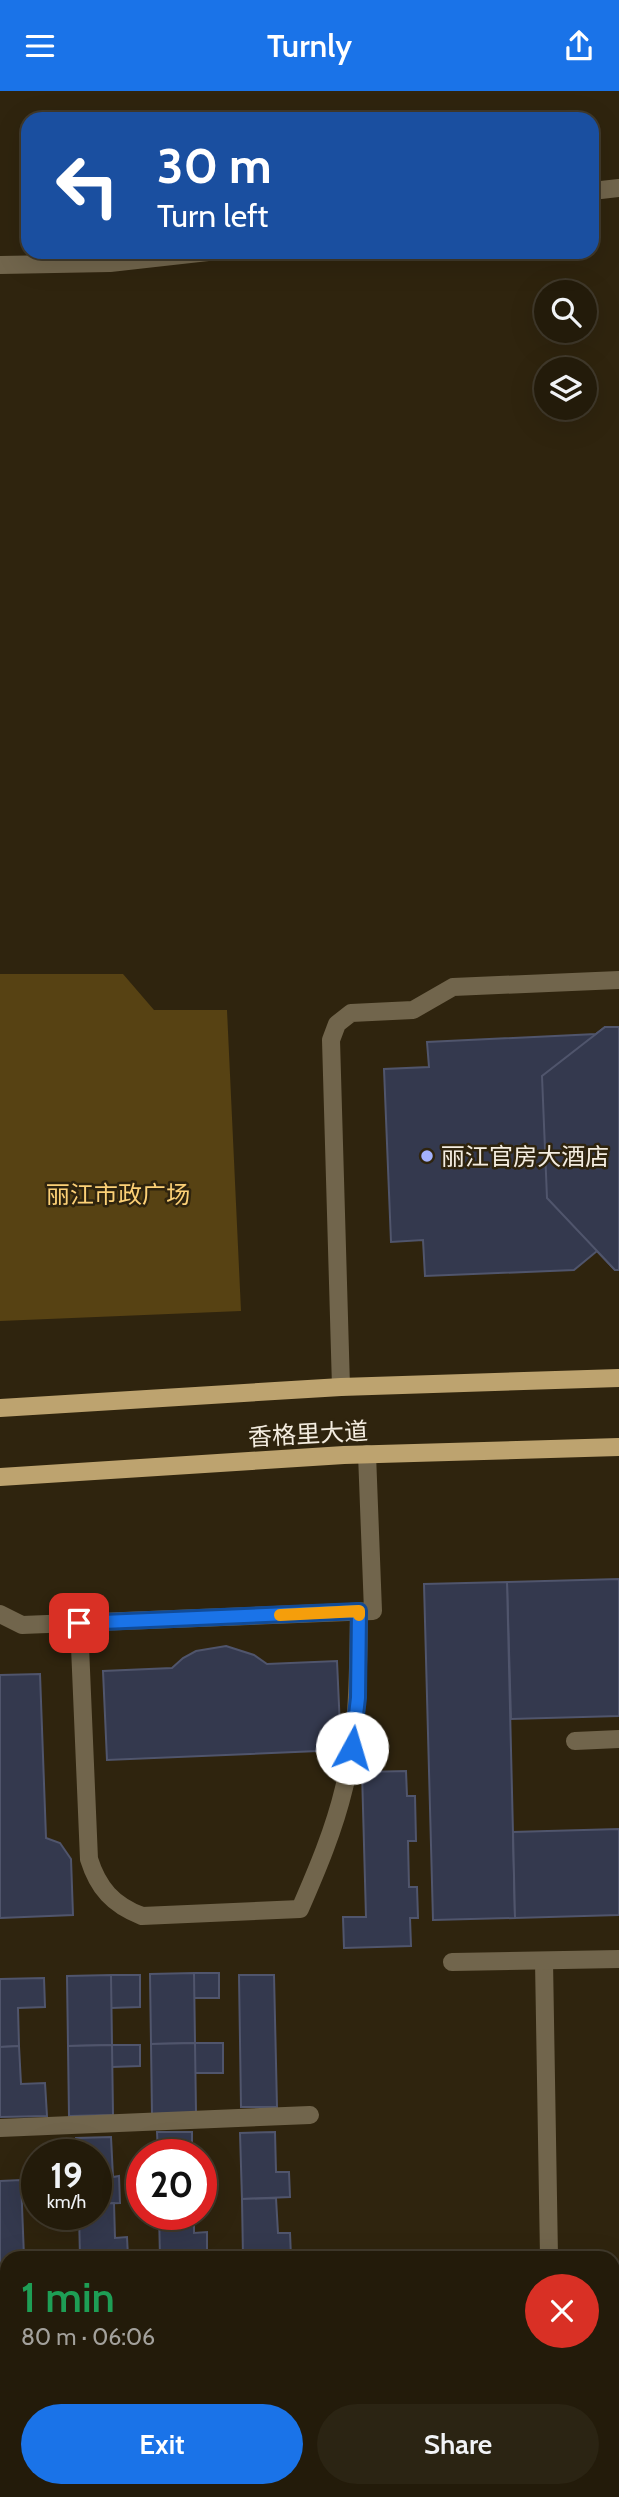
<!DOCTYPE html>
<html lang="en">
<head>
<meta charset="utf-8">
<style>
  body { margin:0; font-family:Cabin,"Noto Sans SC",sans-serif; background:#2b2413; color:#f1f3f6; height:100vh; display:flex; flex-direction:column; font-size:26px; white-space:nowrap }
  * { box-sizing:border-box; margin:0 }
  p { font-size:23px; color:#a3a19c }
  .icon { flex:none; width:38px; height:38px; fill:none; stroke:currentColor; stroke-width:2; stroke-linecap:round; stroke-linejoin:round }
  .map { position:relative; flex:1; overflow:hidden }
  .details { position:absolute; left:0px; top:2160px; width:620px; height:247px; display:flex; flex-direction:column; background:#231b0a; border-radius:21px 21px 0 0; box-shadow:0 7px 28px #0002,0 0 0 2px #40392b }
  .details>* { flex:none }
  .hud { position:absolute; left:21px; top:21px; width:578px; height:147px; border-radius:21px; box-shadow:0 7px 28px #0002,0 0 0 2px #40392b; background:#1a4fa0; color:#fff; overflow:hidden }
  .controls { position:absolute; left:534px; top:189px; display:grid; gap:14px }
  .controls a { display:grid; place-items:center; width:63px; height:63px; border-radius:50%; background:#231b0a; box-shadow:0 7px 28px #0002,0 0 0 2px #40392b; font-size:35px }
  .speed { position:absolute; left:21px; top:2048px; display:flex; gap:14px; font-size:35px; font-weight:700; text-align:center }
  .speed>* { display:grid; place-content:center; width:91px; height:91px; border-radius:50%; background:#231b0a; box-shadow:0 7px 28px #0002,0 0 0 2px #40392b; line-height:1 }
  .speed small { font-size:18px; font-weight:400 }
  .speed .limit { border:10px solid #d22; background:#fff; color:#111 }
  .pin { position:absolute; display:grid; place-items:center; width:60px; height:60px; color:#fff; margin:-30px; border-radius:14px; box-shadow:0 4px 10px #0006 }
  .me { position:absolute; width:77px; margin:-38px; rotate:6deg; stroke-linejoin:round; filter:drop-shadow(0 0 5px #0008) }
  .turn { display:flex; align-items:center; gap:24px; height:147px; padding:0 21px; font-size:32px }
  .turn .icon { width:91px; height:91px; stroke-width:2.5 }
  .turn b { display:block; font-size:49px; line-height:60px }
  .round { display:grid; place-items:center; flex:none; width:74px; height:74px; border-radius:37px; background:#2b2413 }
  .summary { display:flex; align-items:center; justify-content:space-between; height:119px; padding:0 21px }
  h1 { font-size:42px; font-weight:600; line-height:52px; color:#1e9e55 }
  .cta { display:flex; gap:14px; margin-top:auto; padding:14px 21px }
  .cta a { flex:1; height:80px; border-radius:42px; background:#1a73e8; color:#fff; font-size:28px; font-weight:600; line-height:80px; text-align:center }
  .cta a+a { background:#2b2413; color:#f1f3f6 }
  header { display:flex; justify-content:space-between; align-items:center; height:91px; padding:0 21px; background:#1a73e8; color:#fff; font-size:32px; font-weight:600 }
  .map>svg:first-child { display:block }
</style>
</head>
<body>
<header><svg class="icon" aria-label="menu" viewBox="0 0 24 24"><path d="M4 6h16M4 12h16M4 18h16"/></svg>Turnly<svg class="icon" aria-label="share" viewBox="0 0 24 24"><path d="M12 15V3M7 8l5-5 5 5M5 13v7h14v-7"/></svg></header>
<div class="map">
<svg width="619" height="2406" viewBox="0 0 619 2406">
  <rect width="100%" height="100%" fill="#2f240e"/>
  <polygon fill="#574213" points="0,883 123,883 154,919 227,919 241,1220 0,1230"/>
  <g fill="#34394e" stroke="#50556c" stroke-width="2">
    <polygon points="605,936 619,936 619,1179 615,1179 597,1160 574,1179 425,1185 423,1149 391,1151 384,978 429,976 427,951 596,943"/>
    <polygon points="605,936 619,936 619,1179 615,1179 547,1107 542,985"/>
    <polygon points="619,1488 619,1625 511,1628 507,1491"/>
    <polygon points="507,1491 515,1827 433,1829 424,1493"/>
    <polygon points="226,1555 254,1564 267,1573 337,1570 341,1659 107,1669 103,1580 172,1577 183,1567 196,1560"/>
    <polygon points="40,1583 46,1747 60,1752 71,1768 73,1824 0,1827 0,1584"/>
    <polygon points="406,1680 407,1705 415,1705 416,1750 408,1750 409,1796 417,1796 418,1827 410,1827 411,1855 344,1857 343,1826 366,1826 362,1681"/>
    <polygon points="619,1738 619,1824 515,1827 513,1741"/>
    <rect x="194" y="1882" width="25" height="25"/>
    <polygon points="194,1882 195,1952 151,1953 150,1883"/>
    <polygon points="111,1884 140,1884 140,1916 111,1917"/>
    <polygon points="111,1884 112,1954 68,1955 67,1885"/>
    <polygon points="239,1884 274,1884 277,2016 241,2016"/>
    <polygon points="44,1887 45,1916 18,1917 19,1955 0,1956 0,1888"/>
    <rect x="195" y="1952" width="28" height="30"/>
    <polygon points="195,1952 196,2022 152,2023 151,1953"/>
    <polygon points="112,1954 140,1954 140,1975 112,1976"/>
    <polygon points="112,1954 113,2024 69,2025 68,1955"/>
    <polygon points="19,1955 21,1993 45,1992 47,2025 0,2026 0,1956"/>
    <polygon points="157,2041 192,2041 192,2063 158,2063"/>
    <polygon points="275,2041 276,2081 289,2081 290,2106 242,2108 240,2042"/>
    <polygon points="111,2046 113,2086 119,2085 120,2112 96,2113 96,2063 76,2063 76,2047"/>
    <polygon points="206,2080 207,2106 201,2106 201,2081"/>
    <polygon points="21,2089 24,2166 7,2166 7,2235 0,2235 0,2090"/>
    <polygon points="276,2107 278,2142 290,2142 291,2166 243,2166 242,2108"/>
    <polygon points="114,2112 115,2147 127,2146 128,2166 80,2166 79,2123 96,2123 96,2113"/>
    <polygon points="159,2123 194,2123 194,2142 207,2141 207,2166 160,2166"/>
    <polygon points="92,2399 132,2399 133,2406 93,2406"/>
    <rect x="239" y="2399" width="47" height="7"/>
    <rect x="358" y="2399" width="35" height="7"/>
  </g>
  <g fill="none" stroke-linecap="round" stroke-linejoin="round">
    <g stroke="#71654c" stroke-width="18">
      <polyline points="592,100 619,97"/>
      <polyline points="0,174 110,172 208,161"/>
      <polyline points="341,1296 331,949 337,933 351,922 413,919 453,896 619,889"/>
      <polyline points="0,1523 22,1534 373,1520 367,1363"/>
      <path d="M79 1532 89 1768C98 1797 113 1814 142 1825L300 1818C317 1779 334 1739 344 1697 359 1639 358 1580 359 1520"/>
      <polyline points="575,1650 619,1648"/>
      <polyline points="544,1870 549,2166"/>
      <polyline points="452,1871 619,1868"/>
      <polyline points="0,2037 310,2024"/>
      <polyline points="612,2369 619,2369"/>
      <polyline points="170,2399 170,2406"/>
      <polyline points="309,2399 309,2406"/>
      <polyline points="441,2406 457,2399"/>
    </g>
    <g stroke="#bda36f" stroke-width="18">
      <polyline points="0,1317 341,1296 619,1287"/>
      <polyline points="0,1386 344,1364 619,1356"/>
    </g>
  </g>
  <g fill="none" stroke-linecap="round" stroke-linejoin="round">
    <g stroke="#114b97" stroke-width="18">
      <polyline id="route" points="79,1532 359,1520 358,1607 352,1657"/>
    </g>
    <use href="#route" stroke="#1a73e8" stroke-width="12"/>
    <polyline stroke="#f59e0b" stroke-width="12" points="280,1524 359,1520 359,1524"/>
  </g>
  <circle fill="#a4b2fc" stroke="#2f240e" stroke-width="2.5" cx="427" cy="1065" r="7"/>
  <g text-anchor="middle" dominant-baseline="central" stroke-width="5" stroke-linejoin="round" paint-order="stroke">
    <g font-size="24" fill="#f4ede0" stroke="#2f240e" text-anchor="start">
      <text x="441" y="1065">丽江官房大酒店</text>
    </g>
    <g font-size="24" fill="#fcd076" stroke="#2f240e">
      <text x="118" y="1103">丽江市政广场</text>
    </g>
    <g font-size="24" fill="#f4ede0" stroke="#2f240e">
      <text transform="translate(308 1343) rotate(-3)">香格里大道</text>
    </g>
  </g>
</svg>
<div class="controls">
<a><svg class="icon" aria-label="search" viewBox="0 0 24 24"><circle cx="10" cy="10" r="6"/><path d="M15 15l6 6"/></svg></a>
<a><svg class="icon" aria-label="layers" viewBox="0 0 24 24"><path d="M12 4l9 5-9 5-9-5zM3 14l9 5 9-5"/></svg></a>
</div>
<div class="speed"><div>19<small>km/h</small></div><div class="limit">20</div></div>
<div class="pin" style="left:79px;top:1532px;background:#d93025"><svg class="icon" aria-label="arrive" viewBox="0 0 24 24"><path d="M6 21V4h12l-3 4 3 4H6"/></svg></div>
<svg class="me" style="left:352px;top:1657px" viewBox="-20 -20 40 40"><circle r="19" fill="#fff"/><path d="M0-13L10 11 0 6-10 11z" fill="#1a73e8"/></svg>
<div class="hud">
<div class="turn"><svg class="icon" aria-label="left" viewBox="0 0 24 24"><path d="M17 20v-9H6M10 6l-5 5 5 5"/></svg><div><b>30 m</b>Turn left</div></div>
</div>
<section class="details">
<div class="summary"><div><h1>1 min</h1><p>80 m · 06:06</p></div><a class="round" style="background:#d93025;color:#fff"><svg class="icon" aria-label="close" viewBox="0 0 24 24"><path d="M6 6l12 12M18 6L6 18"/></svg></a></div>
<div class="cta"><a>Exit</a><a>Share</a></div>
</section>
</div>
</body>
</html>
